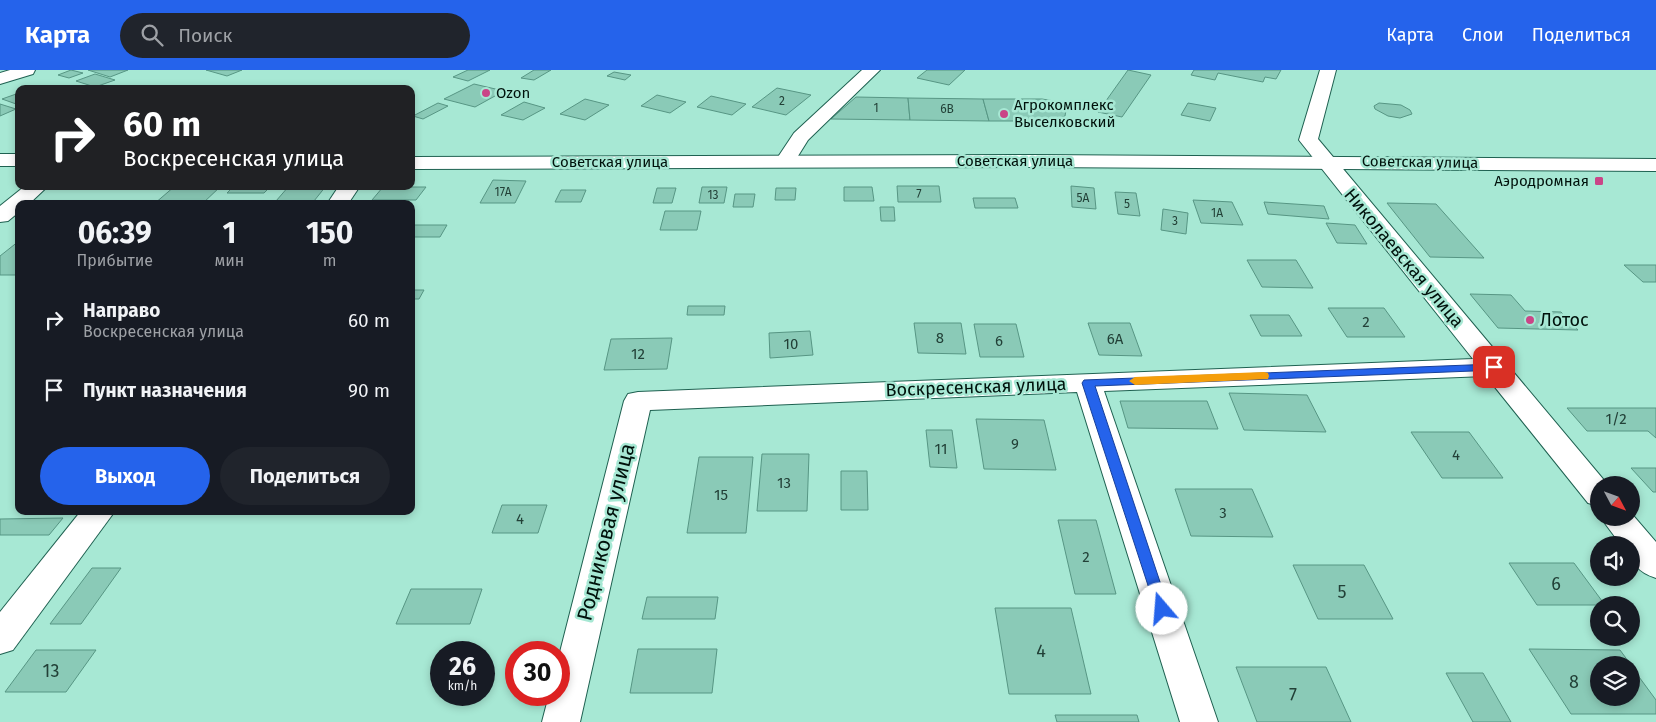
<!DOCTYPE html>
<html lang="ru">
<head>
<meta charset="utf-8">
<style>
  body { margin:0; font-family:"Fira Sans",sans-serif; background:#20242c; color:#f1f3f6; height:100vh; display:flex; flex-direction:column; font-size:19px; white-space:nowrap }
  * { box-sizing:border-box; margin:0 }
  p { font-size:16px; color:#9ea1a6 }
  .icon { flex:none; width:28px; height:28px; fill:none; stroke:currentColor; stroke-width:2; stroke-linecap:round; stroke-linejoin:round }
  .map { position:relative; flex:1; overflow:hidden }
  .side { position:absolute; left:15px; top:130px; width:400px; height:315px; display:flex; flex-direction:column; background:#171b24; border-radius:10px; box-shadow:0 2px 8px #0003 }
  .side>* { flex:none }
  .top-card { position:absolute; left:15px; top:15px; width:400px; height:105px; border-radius:10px; box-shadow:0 2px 8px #0003; background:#202124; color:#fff; overflow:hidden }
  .needle { width:32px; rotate:131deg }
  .buttons { position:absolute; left:1590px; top:406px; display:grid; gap:10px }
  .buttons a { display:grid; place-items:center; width:50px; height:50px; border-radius:50%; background:#171b24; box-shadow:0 2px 8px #0003; font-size:25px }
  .speed { position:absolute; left:430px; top:571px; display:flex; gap:10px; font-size:25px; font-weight:700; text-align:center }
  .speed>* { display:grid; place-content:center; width:65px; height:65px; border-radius:50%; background:#171b24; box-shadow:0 2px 8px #0003; line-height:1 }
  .speed small { font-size:12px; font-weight:400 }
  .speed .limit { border:8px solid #d22; background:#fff; color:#111 }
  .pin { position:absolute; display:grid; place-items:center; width:42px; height:42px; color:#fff; margin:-21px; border-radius:10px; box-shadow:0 2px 8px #0006 }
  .me { position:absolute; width:55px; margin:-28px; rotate:342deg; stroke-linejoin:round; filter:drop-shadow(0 0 4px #0008) }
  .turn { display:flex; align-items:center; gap:18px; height:105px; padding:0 25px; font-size:22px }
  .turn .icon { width:65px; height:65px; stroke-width:2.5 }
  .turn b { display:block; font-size:35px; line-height:42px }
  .eta { display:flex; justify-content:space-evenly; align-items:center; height:85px; text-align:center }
  .eta b { font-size:30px; font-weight:700; line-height:35px }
  .cta { display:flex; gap:10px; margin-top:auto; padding:10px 25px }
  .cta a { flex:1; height:58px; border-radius:30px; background:#2563eb; color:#fff; font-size:20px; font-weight:700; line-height:58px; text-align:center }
  .cta a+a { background:#20242c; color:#f1f3f6 }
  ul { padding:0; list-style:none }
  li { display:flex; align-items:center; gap:15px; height:70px; padding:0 25px }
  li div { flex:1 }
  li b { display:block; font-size:19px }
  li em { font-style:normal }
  header { display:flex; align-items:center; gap:30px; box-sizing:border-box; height:70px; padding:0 25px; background:#2563eb; color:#fff }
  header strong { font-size:24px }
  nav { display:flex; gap:28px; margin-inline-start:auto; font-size:18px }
  .search { width:350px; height:45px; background:#20242c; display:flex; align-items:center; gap:12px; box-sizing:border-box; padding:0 18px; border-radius:28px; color:#9ea1a6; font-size:19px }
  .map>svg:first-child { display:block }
</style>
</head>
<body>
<header>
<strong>Карта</strong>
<div class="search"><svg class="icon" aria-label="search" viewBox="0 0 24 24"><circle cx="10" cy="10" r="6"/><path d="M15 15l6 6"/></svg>Поиск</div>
<nav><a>Карта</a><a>Слои</a><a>Поделиться</a></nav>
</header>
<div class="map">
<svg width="1656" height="652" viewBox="0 0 1656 652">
  <rect width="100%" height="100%" fill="#a7e8d4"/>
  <g fill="#8acab7" stroke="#579684">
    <polygon points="71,0 83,3 69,8 58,5"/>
    <polygon points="88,0 128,0 110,7"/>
    <polygon points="206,0 242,0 227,6"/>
    <polygon points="468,0 490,0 468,11 453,7"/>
    <polygon points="534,0 551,0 534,10 521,8"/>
    <polygon points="927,0 965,0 949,15 917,8"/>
    <polygon points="1128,0 1151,5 1122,47 1098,42"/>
    <polygon points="1194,0 1281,0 1276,9 1265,7 1263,12 1218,3 1215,10 1191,5"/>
    <polygon points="614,2 631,5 625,10 607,6"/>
    <polygon points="95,4 115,10 95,17 76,11"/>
    <polygon points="474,14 504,21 475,37 444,29"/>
    <polygon points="777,18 811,25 786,45 752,37"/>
    <polygon points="19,23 19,35 2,29"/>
    <polygon points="657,25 686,32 670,43 641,36"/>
    <polygon points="711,26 746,34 732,45 697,37"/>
    <polygon points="856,27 908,28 910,50 831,49"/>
    <polygon points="908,28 983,29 989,51 910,50"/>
    <polygon points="585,29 609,35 585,50 560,44"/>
    <polygon points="983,29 1042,29 1054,31 1062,35 1066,40 1065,46 1057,50 1045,51 989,51"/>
    <polygon points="524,32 545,38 523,50 501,45"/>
    <polygon points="438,33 448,36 423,49 413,46"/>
    <polygon points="1188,33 1216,38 1210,51 1181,45"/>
    <polygon points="1379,33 1401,35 1410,40 1412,44 1400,48 1388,46 1375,39 1374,36"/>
    <polygon points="0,34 16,39 0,46"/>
    <polygon points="493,110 526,111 515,133 480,133"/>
    <polygon points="175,116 221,116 202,134 154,134"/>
    <polygon points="234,116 271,116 264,123 227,123"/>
    <polygon points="289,116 326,116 314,131 276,131"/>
    <polygon points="897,116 939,116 941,132 898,132"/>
    <polygon points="1071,116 1094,118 1096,139 1072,137"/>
    <polygon points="383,117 426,117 416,130 372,130"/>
    <polygon points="702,117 727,117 724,133 699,133"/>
    <polygon points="844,117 872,117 874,131 844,131"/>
    <polygon points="657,118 676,118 672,133 653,133"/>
    <polygon points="776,118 796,118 795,130 775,130"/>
    <polygon points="561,120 586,120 581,132 555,132"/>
    <polygon points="1115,122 1136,123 1140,146 1118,144"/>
    <polygon points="735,124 755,124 753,137 733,137"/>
    <polygon points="973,128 1015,128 1018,138 975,138"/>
    <polygon points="1193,130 1232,132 1243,155 1201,153"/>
    <polygon points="1264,132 1324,136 1329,149 1268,144"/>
    <polygon points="1387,133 1436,134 1484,188 1430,187"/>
    <polygon points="880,137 894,137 895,151 881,151"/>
    <polygon points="1163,139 1188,143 1186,164 1161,160"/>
    <polygon points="665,141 701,141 697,160 660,160"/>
    <polygon points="1326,153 1355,155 1367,174 1337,173"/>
    <polygon points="413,155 447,155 440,167 411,167"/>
    <polygon points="19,171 19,205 0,205 0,186"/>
    <polygon points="1247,190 1296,190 1313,218 1262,217"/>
    <polygon points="1624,195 1656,195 1656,212 1643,212"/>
    <polygon points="411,220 424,220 419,229 411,229"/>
    <polygon points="1470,224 1511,225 1525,241 1561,242 1578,260 1498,258"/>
    <polygon points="688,236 725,236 724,245 687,245"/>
    <polygon points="1328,238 1384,238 1405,267 1347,267"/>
    <polygon points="1250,245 1289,245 1302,266 1261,266"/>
    <polygon points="914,253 961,253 966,284 918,283"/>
    <polygon points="1088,253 1130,253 1142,286 1099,285"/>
    <polygon points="974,254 1016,254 1024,287 980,287"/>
    <polygon points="810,261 813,285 770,288 769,263"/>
    <polygon points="672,268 667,299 604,300 611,269"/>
    <polygon points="1229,323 1307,325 1326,362 1244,360"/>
    <polygon points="1120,331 1207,331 1218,359 1128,358"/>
    <polygon points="1567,338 1656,338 1656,368 1648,361 1587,361"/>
    <polygon points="976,349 1044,350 1056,400 984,399"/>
    <polygon points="926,360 952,360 957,398 930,397"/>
    <polygon points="1411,362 1469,362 1503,408 1442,408"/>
    <polygon points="762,384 809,384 807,441 757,441"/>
    <polygon points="699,387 753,387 746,463 687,463"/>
    <polygon points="1631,398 1656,398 1656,422 1653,422"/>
    <polygon points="841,401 867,401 868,440 841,440"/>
    <polygon points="1175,419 1252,419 1273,467 1191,466"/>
    <polygon points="502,435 547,435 538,463 492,463"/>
    <polygon points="144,441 195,441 193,444 143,444"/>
    <polygon points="63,448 49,465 0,465 0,449"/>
    <polygon points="1058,450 1096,450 1116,524 1075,524"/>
    <polygon points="1509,493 1574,493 1605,535 1537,535"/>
    <polygon points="1293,495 1364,495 1393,549 1318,549"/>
    <polygon points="92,498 121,498 81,554 50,554"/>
    <polygon points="411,519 482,519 470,554 396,554"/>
    <polygon points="647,527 718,527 715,549 642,549"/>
    <polygon points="995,538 1071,538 1091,624 1009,624"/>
    <polygon points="638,579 717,579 712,623 630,623"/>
    <polygon points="1529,579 1620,580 1631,595 1599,595 1599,628 1631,628 1631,596 1656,630 1656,644 1571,644"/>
    <polygon points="36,580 96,580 66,622 5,622"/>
    <polygon points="1236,597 1326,597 1351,652 1257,652"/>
    <polygon points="1446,603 1483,603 1511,652 1473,652"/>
    <polygon points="1055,645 1137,645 1139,652 1057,652"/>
  </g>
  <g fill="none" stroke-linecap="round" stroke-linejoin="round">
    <g stroke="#1f6151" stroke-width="2">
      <g id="street">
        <polygon points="10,0 35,0 33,4 0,14 0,3"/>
        <polygon points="862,0 880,0 808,70 793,94 786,96 779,94 776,90 794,63"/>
        <polygon points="1320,0 1336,0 1318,69 1608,415 1599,415 1599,436 1588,433 1486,306 1104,321 1218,652 1180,652 1077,322 650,340 580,652 542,652 549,625 559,625 559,586 624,331 628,324 638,322 1473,289 1299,70"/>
        <polygon points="25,116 48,116 29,134 19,134 19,142 8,151 0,152 0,136"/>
        <polygon points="339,116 360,116 348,134 327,134"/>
        <polygon points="81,441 115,441 13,580 0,584 0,542"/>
        <path d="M1631 443 1656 472V508C1638 502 1631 494 1631 475H1621L1601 448H1631Z"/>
      </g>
    </g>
    <g stroke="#1f6151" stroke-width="2">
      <g id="secondary">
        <rect x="0" y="84" width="19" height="12"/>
        <polygon points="1034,85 1656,89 1656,101 1034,97 411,99 411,87"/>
      </g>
    </g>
    <use href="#street" fill="#fff" fill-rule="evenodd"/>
    <use href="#secondary" fill="#fff" fill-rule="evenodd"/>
  </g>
  <polygon fill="#2563eb" stroke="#184099" points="1494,294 1500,297 1498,300 1095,316 1169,539 1167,543 1162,545 1157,543 1082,313 1084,310"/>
  <polygon fill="#f59e0b" points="1264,302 1268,303 1269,306 1268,309 1135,315 1129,311 1135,307"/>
  <g fill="#ca4587" stroke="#a7e8d4" stroke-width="2">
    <circle cx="486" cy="23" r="5"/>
    <circle cx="1004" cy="44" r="5"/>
    <rect x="1594" y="106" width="10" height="10" rx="2.5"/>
    <circle cx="1530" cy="250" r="5"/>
  </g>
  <g text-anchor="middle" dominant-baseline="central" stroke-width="5" stroke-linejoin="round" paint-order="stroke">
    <g font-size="12" fill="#224037">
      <text x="782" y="31">2</text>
      <text x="876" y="38">1</text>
      <text x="947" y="39">6В</text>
      <text x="503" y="122">17А</text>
      <text x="919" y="124">7</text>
      <text x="713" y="125">13</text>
      <text x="1083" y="128">5А</text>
      <text x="1127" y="134">5</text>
      <text x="1217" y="143">1А</text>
      <text x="1175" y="151">3</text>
    </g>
    <g font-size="15" fill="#00120c" stroke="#a7e8d4" text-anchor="start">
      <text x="496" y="23">Ozon</text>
      <text x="1014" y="35">Агрокомплекс<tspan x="1014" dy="17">Выселковский</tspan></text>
      <text x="1589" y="111" text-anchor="end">Аэродромная</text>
    </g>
    <g font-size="15" fill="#00120c" stroke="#a7e8d4">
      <text x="1015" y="91">Советская улица</text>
      <text x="610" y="92">Советская улица</text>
      <text transform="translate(1420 92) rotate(1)">Советская улица</text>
    </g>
    <g font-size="15" fill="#224037">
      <text x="1366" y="252">2</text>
      <text x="940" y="268">8</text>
      <text x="1115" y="269">6А</text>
      <text x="999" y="271">6</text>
      <text x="791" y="274">10</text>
      <text x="638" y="284">12</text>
      <text x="1616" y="349">1/2</text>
      <text x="1015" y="374">9</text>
      <text x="941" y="379">11</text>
      <text x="1456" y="385">4</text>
      <text x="784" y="413">13</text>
      <text x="721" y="425">15</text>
      <text x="1223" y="443">3</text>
      <text x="520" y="449">4</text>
      <text x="1086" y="487">2</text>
    </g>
    <g font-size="18" fill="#00120c" stroke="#a7e8d4">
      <text transform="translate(1404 188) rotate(50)">Николаевская улица</text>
      <text transform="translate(976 317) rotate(-2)">Воскресенская улица</text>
    </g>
    <g font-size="18" fill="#00120c" stroke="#a7e8d4" text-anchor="start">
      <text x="1540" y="250">Лотос</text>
    </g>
    <g font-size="18" fill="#224037">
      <text x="1556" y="514">6</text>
      <text x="1342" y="522">5</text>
      <text x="1041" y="581">4</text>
      <text x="51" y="601">13</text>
      <text x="1574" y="612">8</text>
      <text x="1293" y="625">7</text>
    </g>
    <g font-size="21" fill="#00120c" stroke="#a7e8d4">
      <text transform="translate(606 462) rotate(-76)">Родниковая улица</text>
    </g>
  </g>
</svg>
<div class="buttons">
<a><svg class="needle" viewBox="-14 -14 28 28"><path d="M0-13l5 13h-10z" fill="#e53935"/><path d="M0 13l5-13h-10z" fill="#9ea1a6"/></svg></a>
<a><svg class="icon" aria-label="sound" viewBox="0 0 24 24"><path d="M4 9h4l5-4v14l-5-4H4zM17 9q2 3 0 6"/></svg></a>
<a><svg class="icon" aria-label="search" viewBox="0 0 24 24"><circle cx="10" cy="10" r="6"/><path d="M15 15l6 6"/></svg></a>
<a><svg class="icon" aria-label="layers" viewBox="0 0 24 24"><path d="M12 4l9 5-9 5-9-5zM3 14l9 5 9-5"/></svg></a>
</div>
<div class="speed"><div>26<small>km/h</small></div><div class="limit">30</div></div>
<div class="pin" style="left:1494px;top:297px;background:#d93025"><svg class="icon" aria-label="arrive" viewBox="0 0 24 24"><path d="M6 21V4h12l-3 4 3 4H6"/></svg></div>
<svg class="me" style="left:1162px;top:539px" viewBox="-20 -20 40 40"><circle r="19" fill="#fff"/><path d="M0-13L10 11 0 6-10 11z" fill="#2563eb"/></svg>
<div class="top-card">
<div class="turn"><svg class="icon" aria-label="right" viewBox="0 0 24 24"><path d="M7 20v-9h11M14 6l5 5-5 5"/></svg><div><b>60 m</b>Воскресенская улица</div></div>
</div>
<section class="side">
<div class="eta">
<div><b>06:39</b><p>Прибытие</p></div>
<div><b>1</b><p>мин</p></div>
<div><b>150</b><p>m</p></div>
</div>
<ul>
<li><svg class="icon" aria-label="right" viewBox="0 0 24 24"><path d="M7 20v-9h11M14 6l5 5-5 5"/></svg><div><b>Направо</b><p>Воскресенская улица</p></div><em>60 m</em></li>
<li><svg class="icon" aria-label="arrive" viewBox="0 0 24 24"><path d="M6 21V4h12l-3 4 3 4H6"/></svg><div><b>Пункт назначения</b></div><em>90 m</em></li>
</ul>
<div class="cta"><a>Выход</a><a>Поделиться</a></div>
</section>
</div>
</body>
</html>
